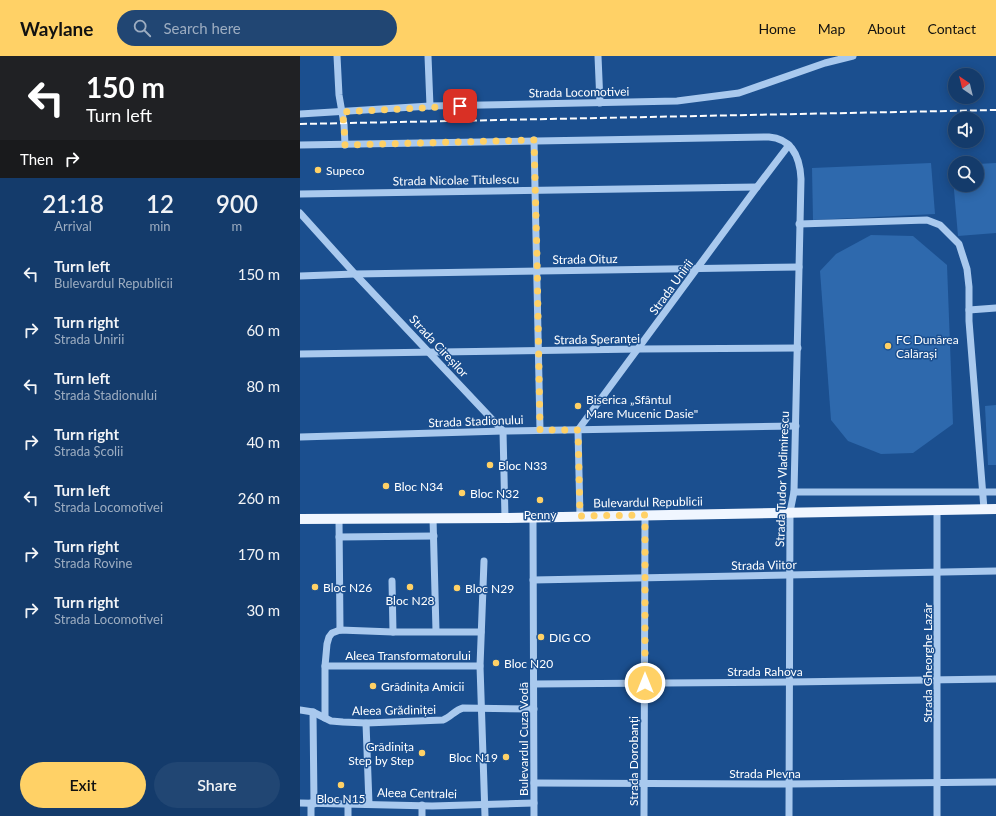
<!DOCTYPE html>
<html lang="en">
<head>
<meta charset="utf-8">
<style>
  body { margin:0; font-family:Lato,sans-serif; background:#214673; color:#f1f3f6; height:100vh; display:flex; flex-direction:column; font-size:15px; white-space:nowrap }
  * { box-sizing:border-box; margin:0 }
  p { font-size:13px; color:#9dadc1 }
  .icon { flex:none; width:22px; height:22px; fill:none; stroke:currentColor; stroke-width:2; stroke-linecap:round; stroke-linejoin:round }
  .map { position:relative; flex:1; overflow:hidden }
  .panel { display:flex; flex-direction:column; background:#143b6b; width:300px }
  .panel>* { flex:none }
  .hud { background:#202124; color:#fff; overflow:hidden }
  .needle { width:26px; rotate:325deg }
  .tools { position:absolute; left:648px; top:12px; display:grid; gap:8px }
  .tools a { display:grid; place-items:center; width:36px; height:36px; border-radius:50%; background:#143b6b; box-shadow:0 2px 10px #0003,0 0 0 1px #33557e; font-size:20px }
  .pin { position:absolute; display:grid; place-items:center; width:34px; height:34px; color:#fff; margin:-17px; border-radius:8px; box-shadow:0 2px 6px #0006 }
  .me { position:absolute; width:44px; margin:-22px; rotate:0deg; stroke-linejoin:round; filter:drop-shadow(0 0 3px #0008) }
  .turn { display:flex; align-items:center; gap:14px; height:84px; padding:0 20px; font-size:18px }
  .turn .icon { width:52px; height:52px; stroke-width:2.5 }
  .turn b { display:block; font-size:28px; line-height:34px }
  .then { display:flex; align-items:center; height:38px; padding:0 20px; background:#0003; gap:8px; font-size:15px }
  .eta { display:flex; justify-content:space-evenly; align-items:center; height:68px; text-align:center }
  .eta b { font-size:24px; font-weight:600; line-height:28px }
  .primary-button { display:flex; gap:8px; margin-top:auto; padding:8px 20px }
  .primary-button a { flex:1; height:46px; border-radius:24px; background:#ffd166; color:#111; font-size:16px; font-weight:600; line-height:46px; text-align:center }
  .primary-button a+a { background:#214673; color:#f1f3f6 }
  ul { padding:0; list-style:none }
  li { display:flex; align-items:center; gap:12px; height:56px; padding:0 20px }
  li div { flex:1 }
  li b { display:block; font-size:15px }
  li em { font-style:normal }
  header { display:flex; align-items:center; gap:24px; box-sizing:border-box; height:56px; padding:0 20px; background:#ffd166; color:#111 }
  header strong { font-size:19px }
  nav { display:flex; gap:22px; margin-inline-start:auto; font-size:14px }
  .search { width:280px; height:36px; background:#214673; display:flex; align-items:center; gap:10px; box-sizing:border-box; padding:0 14px; border-radius:22px; color:#9dadc1; font-size:15px }
  main { display:flex; flex:1; min-height:0 }
  .map>svg:first-child { display:block }
</style>
</head>
<body>
<header>
<strong>Waylane</strong>
<div class="search"><svg class="icon" aria-label="search" viewBox="0 0 24 24"><circle cx="10" cy="10" r="6"/><path d="M15 15l6 6"/></svg>Search here</div>
<nav><a>Home</a><a>Map</a><a>About</a><a>Contact</a></nav>
</header>
<main>
<section class="panel">
<div class="hud">
<div class="turn"><svg class="icon" aria-label="left" viewBox="0 0 24 24"><path d="M17 20v-9H6M10 6l-5 5 5 5"/></svg><div><b>150 m</b>Turn left</div></div>
<div class="then">Then<svg class="icon" aria-label="right" viewBox="0 0 24 24"><path d="M7 20v-9h11M14 6l5 5-5 5"/></svg></div>
</div>
<div class="eta">
<div><b>21:18</b><p>Arrival</p></div>
<div><b>12</b><p>min</p></div>
<div><b>900</b><p>m</p></div>
</div>
<ul>
<li><svg class="icon" aria-label="left" viewBox="0 0 24 24"><path d="M17 20v-9H6M10 6l-5 5 5 5"/></svg><div><b>Turn left</b><p>Bulevardul Republicii</p></div><em>150 m</em></li>
<li><svg class="icon" aria-label="right" viewBox="0 0 24 24"><path d="M7 20v-9h11M14 6l5 5-5 5"/></svg><div><b>Turn right</b><p>Strada Unirii</p></div><em>60 m</em></li>
<li><svg class="icon" aria-label="left" viewBox="0 0 24 24"><path d="M17 20v-9H6M10 6l-5 5 5 5"/></svg><div><b>Turn left</b><p>Strada Stadionului</p></div><em>80 m</em></li>
<li><svg class="icon" aria-label="right" viewBox="0 0 24 24"><path d="M7 20v-9h11M14 6l5 5-5 5"/></svg><div><b>Turn right</b><p>Strada Școlii</p></div><em>40 m</em></li>
<li><svg class="icon" aria-label="left" viewBox="0 0 24 24"><path d="M17 20v-9H6M10 6l-5 5 5 5"/></svg><div><b>Turn left</b><p>Strada Locomotivei</p></div><em>260 m</em></li>
<li><svg class="icon" aria-label="right" viewBox="0 0 24 24"><path d="M7 20v-9h11M14 6l5 5-5 5"/></svg><div><b>Turn right</b><p>Strada Rovine</p></div><em>170 m</em></li>
<li><svg class="icon" aria-label="right" viewBox="0 0 24 24"><path d="M7 20v-9h11M14 6l5 5-5 5"/></svg><div><b>Turn right</b><p>Strada Locomotivei</p></div><em>30 m</em></li>
</ul>
<div class="primary-button"><a>Exit</a><a>Share</a></div>
</section>
<div class="map">
<svg width="696" height="760" viewBox="0 0 696 760">
  <rect width="100%" height="100%" fill="#1b4f8f"/>
  <g fill="#2e69ad">
    <polygon points="631,107 635,158 513,164 512,112"/>
    <polygon points="696,107 696,177 658,180 652,111 655,110 655,129 677,129 677,108"/>
    <polygon points="571,179 613,180 647,209 653,368 613,397 581,398 548,385 531,364 520,215 536,198"/>
    <polygon points="696,349 696,409 688,409 685,350"/>
  </g>
  <g fill="none" stroke-linecap="round" stroke-linejoin="round">
    <g stroke="#a9c9ee" stroke-width="7">
      <polyline points="37,0 39,39 44,68 45,89"/>
      <polyline points="128,0 130,50"/>
      <polyline points="298,0 300,47"/>
      <polyline points="0,58 130,50 377,45 439,37 525,7 553,0"/>
      <polyline points="234,84 240,374"/>
      <path d="M0 89 469 81C493 83 500 102 501 123L494 436 490 456 489 760"/>
      <polyline points="0,138 457,131"/>
      <polyline points="0,157 55,218 203,375 205,462"/>
      <polyline points="499,168 627,164 640,169 659,188 667,213 669,231 669,265 684,453"/>
      <polyline points="0,220 55,218 499,211"/>
      <polyline points="669,254 696,252"/>
      <polyline points="0,298 339,293 498,292"/>
      <polyline points="0,381 203,375 496,370"/>
      <polyline points="494,436 696,436"/>
      <polyline points="637,453 637,760"/>
      <polyline points="233,461 234,760"/>
      <polyline points="280,461 278,374 457,131 489,89"/>
      <polyline points="133,462 136,575"/>
      <polyline points="39,463 40,574"/>
      <polyline points="39,481 134,480"/>
      <polyline points="184,505 180,610 185,760"/>
      <polyline points="233,524 696,515"/>
      <polyline points="92,525 93,576"/>
      <polyline points="25,610 180,610"/>
      <polyline points="234,628 490,626 696,623"/>
      <path d="M0 654 13 656 31 665 43 666 66 667 143 664C151 661 155 654 163 652L234 653"/>
      <polyline points="13,656 14,748"/>
      <polyline points="25,662 25,610 27,588 29,581 32,577 40,574 93,576 181,576"/>
      <polyline points="66,667 69,748"/>
      <polyline points="234,727 489,728 696,726"/>
      <polyline points="0,747 132,750 234,747"/>
      <polyline points="48,747 48,760"/>
      <polyline points="122,749 122,760"/>
      <polyline points="11,760 11,747"/>
      <polyline points="344,760 345,459"/>
    </g>
    <polyline stroke="#f0f6ff" stroke-width="10" points="0,463 205,462 696,453"/>
    <polyline stroke="#fff" stroke-width="2" stroke-dasharray="7 3" stroke-linecap="butt" points="0,68 696,54"/>
  </g>
  <g fill="none" stroke-linecap="round" stroke-linejoin="round">
    <polyline stroke="#ffd166" stroke-width="7" stroke-dasharray="0 12.6" points="160,50 42,56 44,68 45,89 234,84 237,201 240,374 278,374 280,460 345,459 345,627"/>
  </g>
  <g fill="#ffd166" stroke="#1b4f8f" stroke-width="1.5">
    <circle cx="18" cy="114" r="4"/>
    <circle cx="588" cy="290" r="4"/>
    <circle cx="278" cy="350" r="4"/>
    <circle cx="190" cy="409" r="4"/>
    <circle cx="86" cy="430" r="4"/>
    <circle cx="162" cy="437" r="4"/>
    <circle cx="240" cy="444" r="4"/>
    <circle cx="15" cy="531" r="4"/>
    <circle cx="110" cy="531" r="4"/>
    <circle cx="157" cy="532" r="4"/>
    <circle cx="241" cy="581" r="4"/>
    <circle cx="196" cy="607" r="4"/>
    <circle cx="73" cy="630" r="4"/>
    <circle cx="122" cy="697" r="4"/>
    <circle cx="206" cy="701" r="4"/>
    <circle cx="41" cy="729" r="4"/>
  </g>
  <g text-anchor="middle" dominant-baseline="central" stroke-width="3" stroke-linejoin="round" paint-order="stroke">
    <g font-size="12" fill="#fff" stroke="#1b4f8f">
      <text transform="translate(279 36) rotate(-1)">Strada Locomotivei</text>
      <text transform="translate(156 124) rotate(-1)">Strada Nicolae Titulescu</text>
      <text transform="translate(285 203) rotate(-1)">Strada Oituz</text>
      <text transform="translate(371 231) rotate(-54)">Strada Unirii</text>
      <text transform="translate(297 283) rotate(-1)">Strada Speranței</text>
      <text transform="translate(139 290) rotate(47)">Strada Cireșilor</text>
      <text transform="translate(176 365) rotate(-2)">Strada Stadionului</text>
      <text transform="translate(482 423) rotate(-88)">Strada Tudor Vladimirescu</text>
      <text transform="translate(348 446) rotate(-1)">Bulevardul Republicii</text>
      <text transform="translate(464 509) rotate(-1)">Strada Viitor</text>
      <text x="108" y="599">Aleea Transformatorului</text>
      <text transform="translate(627 607) rotate(-90)">Strada Gheorghe Lazăr</text>
      <text x="465" y="615">Strada Rahova</text>
      <text transform="translate(94 654) rotate(-1)">Aleea Grădiniței</text>
      <text transform="translate(223 683) rotate(-90)">Bulevardul Cuza Vodă</text>
      <text transform="translate(333 705) rotate(-90)">Strada Dorobanți</text>
      <text x="465" y="717">Strada Plevna</text>
      <text transform="translate(117 737) rotate(1)">Aleea Centralei</text>
    </g>
    <g font-size="12" fill="#fff" stroke="#1b4f8f" text-anchor="start">
      <text x="26" y="114">Supeco</text>
      <text x="596" y="283">FC Dunărea<tspan x="596" dy="14">Călărași</tspan></text>
      <text x="286" y="343">Biserica „Sfântul<tspan x="286" dy="14">Mare Mucenic Dasie"</tspan></text>
      <text x="198" y="409">Bloc N33</text>
      <text x="94" y="430">Bloc N34</text>
      <text x="170" y="437">Bloc N32</text>
      <text x="240" y="458" text-anchor="middle">Penny</text>
      <text x="23" y="531">Bloc N26</text>
      <text x="165" y="532">Bloc N29</text>
      <text x="110" y="544" text-anchor="middle">Bloc N28</text>
      <text x="249" y="581">DIG CO</text>
      <text x="204" y="607">Bloc N20</text>
      <text x="81" y="630">Grădinița Amicii</text>
      <text x="114" y="690" text-anchor="end">Grădinița<tspan x="114" dy="14">Step by Step</tspan></text>
      <text x="198" y="701" text-anchor="end">Bloc N19</text>
      <text x="41" y="742" text-anchor="middle">Bloc N15</text>
    </g>
  </g>
</svg>
<div class="tools">
<a><svg class="needle" viewBox="-14 -14 28 28"><path d="M0-13l5 13h-10z" fill="#e53935"/><path d="M0 13l5-13h-10z" fill="#9dadc1"/></svg></a>
<a><svg class="icon" aria-label="sound" viewBox="0 0 24 24"><path d="M4 9h4l5-4v14l-5-4H4zM17 9q2 3 0 6"/></svg></a>
<a><svg class="icon" aria-label="search" viewBox="0 0 24 24"><circle cx="10" cy="10" r="6"/><path d="M15 15l6 6"/></svg></a>
</div>
<div class="pin" style="left:160px;top:50px;background:#d93025"><svg class="icon" aria-label="arrive" viewBox="0 0 24 24"><path d="M6 21V4h12l-3 4 3 4H6"/></svg></div>
<svg class="me" style="left:345px;top:627px" viewBox="-20 -20 40 40"><circle r="17" fill="#ffd166" stroke="#fff" stroke-width="3"/><path d="M0-11L8 9 0 5-8 9z" fill="#fff"/></svg>
</div>
</main>
</body>
</html>
